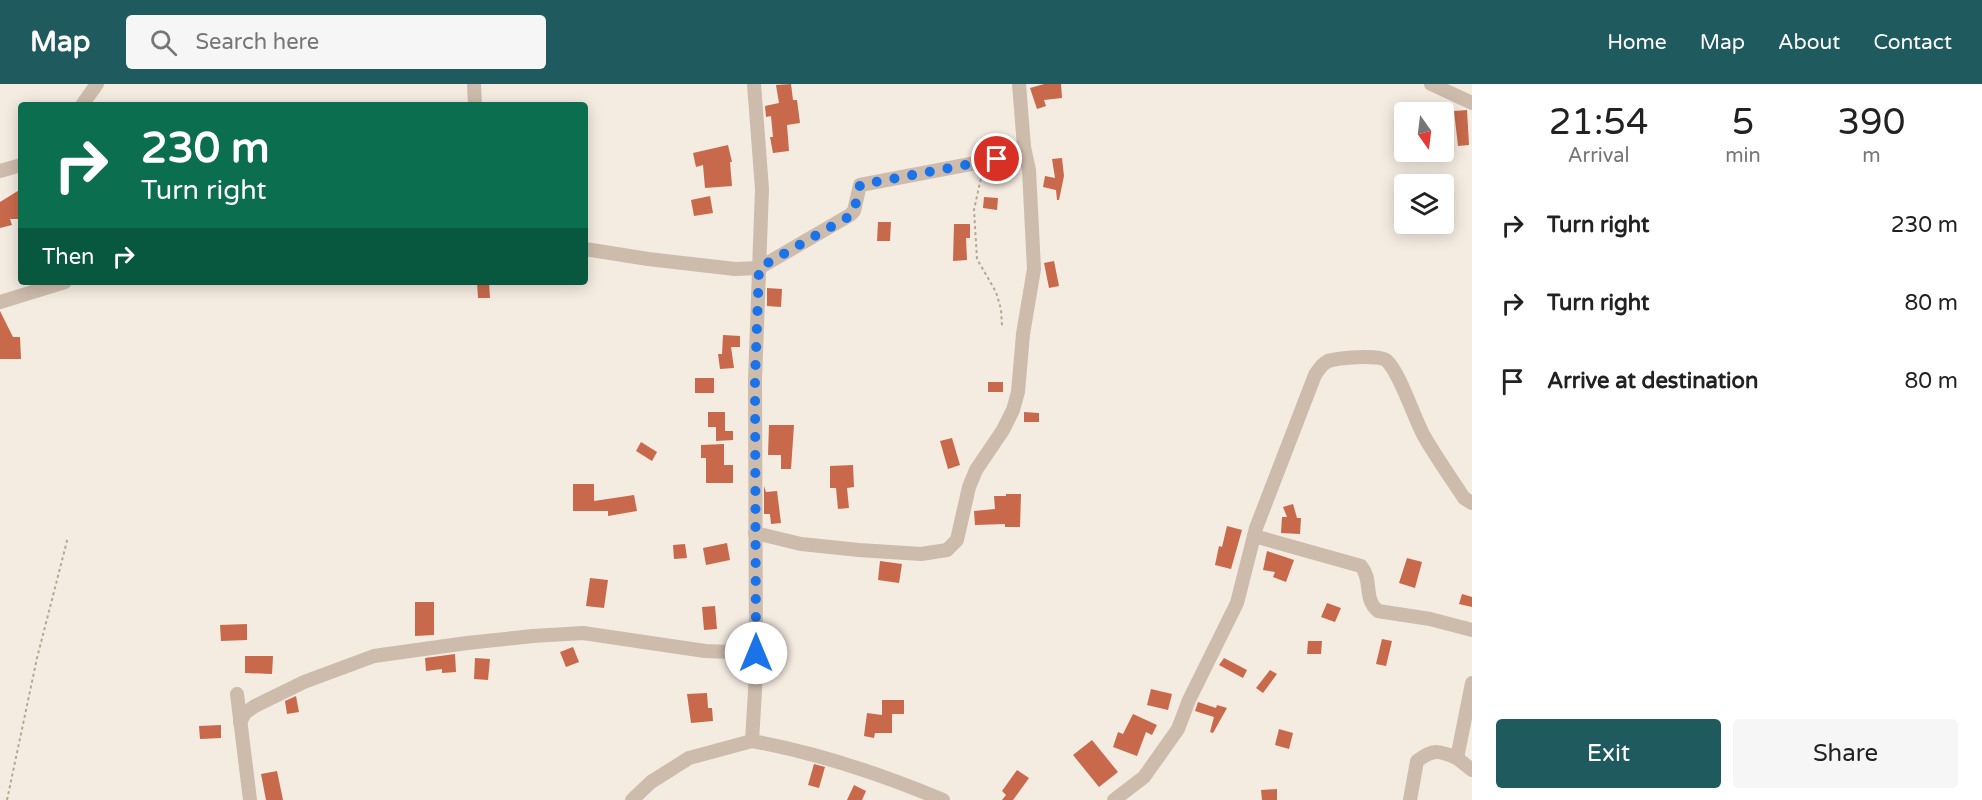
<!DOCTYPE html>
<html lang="en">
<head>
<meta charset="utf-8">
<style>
  body { margin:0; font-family:"Varela Round",sans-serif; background:#f6f6f6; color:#222; height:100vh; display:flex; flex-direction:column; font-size:22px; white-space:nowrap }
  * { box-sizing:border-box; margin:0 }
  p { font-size:20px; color:#767676 }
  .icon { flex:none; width:33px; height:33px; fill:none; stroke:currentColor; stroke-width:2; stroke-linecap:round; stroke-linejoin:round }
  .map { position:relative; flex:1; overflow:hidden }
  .drawer { display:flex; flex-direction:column; background:#fff; width:510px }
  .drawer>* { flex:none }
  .guide { position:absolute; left:18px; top:18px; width:570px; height:183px; border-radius:6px; box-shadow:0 3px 15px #0003; background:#0b6e4f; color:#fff; overflow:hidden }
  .needle { width:39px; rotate:166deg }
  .controls { position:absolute; left:1394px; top:18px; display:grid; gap:12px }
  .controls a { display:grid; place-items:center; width:60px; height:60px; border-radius:6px; background:#fff; box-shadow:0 3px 15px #0003; font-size:30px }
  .pin { position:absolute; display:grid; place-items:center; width:51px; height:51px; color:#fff; margin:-26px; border:3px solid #fff; border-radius:50%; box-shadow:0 2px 6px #0007 }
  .me { position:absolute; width:66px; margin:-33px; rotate:0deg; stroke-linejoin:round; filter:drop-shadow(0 0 4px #0008) }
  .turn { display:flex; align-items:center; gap:21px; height:126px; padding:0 24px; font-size:27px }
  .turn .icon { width:78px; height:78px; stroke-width:2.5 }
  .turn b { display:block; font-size:42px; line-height:51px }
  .then { display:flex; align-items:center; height:57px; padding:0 24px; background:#0003; gap:12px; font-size:22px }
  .eta { display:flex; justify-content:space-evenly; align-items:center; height:102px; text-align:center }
  .eta b { font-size:36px; font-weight:600; line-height:42px }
  .action { display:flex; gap:12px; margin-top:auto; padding:12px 24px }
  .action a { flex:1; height:69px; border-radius:6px; background:#1f5a5e; color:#fff; font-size:24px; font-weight:600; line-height:69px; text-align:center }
  .action a+a { background:#f6f6f6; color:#222 }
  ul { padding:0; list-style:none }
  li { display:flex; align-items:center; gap:18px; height:78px; padding:0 24px }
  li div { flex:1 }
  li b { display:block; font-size:22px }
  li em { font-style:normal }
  header { display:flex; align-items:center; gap:36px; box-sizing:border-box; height:84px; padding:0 30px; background:#1f5a5e; color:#fff }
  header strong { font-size:28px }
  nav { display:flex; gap:33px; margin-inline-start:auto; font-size:21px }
  .search { width:420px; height:54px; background:#f6f6f6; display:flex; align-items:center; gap:15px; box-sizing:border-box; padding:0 21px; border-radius:6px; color:#767676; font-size:22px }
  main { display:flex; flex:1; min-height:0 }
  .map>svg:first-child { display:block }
</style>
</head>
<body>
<header>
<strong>Map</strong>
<div class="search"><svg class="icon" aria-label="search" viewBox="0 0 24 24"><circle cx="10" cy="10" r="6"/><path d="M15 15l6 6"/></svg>Search here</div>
<nav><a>Home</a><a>Map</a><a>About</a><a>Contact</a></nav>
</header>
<main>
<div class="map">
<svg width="1472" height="716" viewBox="0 0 1472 716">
  <rect width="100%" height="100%" fill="#f4ebe1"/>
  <g fill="#c8694b">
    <polygon points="791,0 793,16 797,16 800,39 787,41 789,67 773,69 770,53 773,53 771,32 766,33 765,22 779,19 776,1"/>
    <polygon points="1044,0 1061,0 1062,14 1044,16 1046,22 1037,25 1030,4"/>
    <polygon points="1467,26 1469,61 1458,62 1454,27"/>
    <polygon points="728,61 732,78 730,78 732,102 705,104 703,81 696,83 693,69"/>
    <polygon points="1062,74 1064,92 1059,116 1057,116 1056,106 1043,103 1045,92 1055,94 1052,75"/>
    <polygon points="21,105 21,135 10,135 12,141 0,144 0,118"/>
    <polygon points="710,112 713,129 694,132 691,116"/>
    <polygon points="984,113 998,114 997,126 983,124"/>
    <polygon points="878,138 891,138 890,157 877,157"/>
    <polygon points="954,140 970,140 970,154 966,154 967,176 953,177"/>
    <polygon points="1054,177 1059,202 1049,204 1044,179"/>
    <polygon points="477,198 489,198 490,214 478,214"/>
    <polygon points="767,204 782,205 781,223 767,222"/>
    <polygon points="0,227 13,253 20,253 21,275 0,275"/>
    <polygon points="723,251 740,252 740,263 731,263 734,284 720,285 718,270 722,270"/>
    <rect x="695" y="294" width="19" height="15"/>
    <rect x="988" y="298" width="15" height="10"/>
    <polygon points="708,328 725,328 725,347 733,347 733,356 716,357 716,343 708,343"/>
    <polygon points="1024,328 1039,329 1039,338 1024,338"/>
    <polygon points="769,341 794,341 791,385 781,385 781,371 768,371"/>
    <polygon points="952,354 960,381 948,385 940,357"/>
    <polygon points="641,358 657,368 652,377 636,367"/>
    <polygon points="724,360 724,381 733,381 733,399 706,399 706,374 701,374 701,361"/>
    <polygon points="853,381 854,403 847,404 849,424 838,425 836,404 830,404 830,382"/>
    <polygon points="573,400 594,400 594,417 634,411 637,427 608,432 608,427 573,427"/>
    <polygon points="764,402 766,408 777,407 781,439 771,440 770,430 764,430"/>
    <polygon points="1006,410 1021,410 1020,443 1005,443 1005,440 975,441 974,427 995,425 994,412 1006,412"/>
    <polygon points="1293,420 1297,434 1301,434 1300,450 1281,449 1282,433 1287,433 1283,423"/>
    <polygon points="1227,442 1242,446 1231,485 1215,481 1219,462 1222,463"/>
    <polygon points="727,459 730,476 706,481 703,464"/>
    <polygon points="685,460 687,474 674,475 673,461"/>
    <polygon points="1267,467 1294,476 1286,498 1273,493 1275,488 1263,486"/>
    <polygon points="1407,474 1422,478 1415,504 1399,499"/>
    <polygon points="880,477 902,480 899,499 878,496"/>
    <polygon points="590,494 608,496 604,524 586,522"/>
    <polygon points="1462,510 1472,513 1472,523 1459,520"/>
    <polygon points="415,518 434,518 434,551 415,552"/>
    <polygon points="1327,519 1341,524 1335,538 1321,533"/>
    <polygon points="715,522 717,545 704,546 702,523"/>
    <polygon points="247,540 247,556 221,557 220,541"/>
    <polygon points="1382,555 1392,557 1386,582 1376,580"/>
    <polygon points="1308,557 1322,557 1321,570 1307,570"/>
    <polygon points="573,563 579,578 566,583 560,568"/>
    <polygon points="455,570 456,588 442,589 442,585 426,587 425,574"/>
    <polygon points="245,572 273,572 272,590 245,589"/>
    <polygon points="475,574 490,575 488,596 474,595"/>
    <polygon points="1224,574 1247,586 1243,594 1219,581"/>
    <polygon points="1270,586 1277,590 1263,609 1256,604"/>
    <polygon points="1151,605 1172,610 1168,626 1147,621"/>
    <polygon points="707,609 708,624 712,624 713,637 691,639 687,610"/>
    <polygon points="296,612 299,628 287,630 285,617"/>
    <polygon points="882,616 904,616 904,630 892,630 892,649 875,649 874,654 864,652 867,629 882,631"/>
    <polygon points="1198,618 1216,624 1217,621 1227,624 1213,649 1210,648 1214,633 1195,627"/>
    <polygon points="1133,630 1157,641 1152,651 1146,648 1137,672 1113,663 1118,648 1123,650"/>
    <polygon points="221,641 221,654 200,655 199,642"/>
    <polygon points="1279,645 1293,649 1289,665 1275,661"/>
    <polygon points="1092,656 1118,688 1099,703 1073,671"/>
    <polygon points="814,680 825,683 819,704 808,701"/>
    <polygon points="1017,686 1029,694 1013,716 1002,716 1006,711 1002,707"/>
    <polygon points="277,687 283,716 266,716 261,690"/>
    <polygon points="854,701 866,707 862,716 847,716"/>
    <polygon points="1277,705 1277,716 1262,716 1261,706"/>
  </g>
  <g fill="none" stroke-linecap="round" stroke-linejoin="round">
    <g stroke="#b9a596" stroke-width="2" stroke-dasharray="3 3" stroke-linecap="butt">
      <polyline points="982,89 974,126 977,175 996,208 1001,225 1002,242"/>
      <polyline points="7,716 37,574 68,453"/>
    </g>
    <g stroke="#cdbbac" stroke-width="14">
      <polyline points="474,0 475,21"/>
      <path d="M754 0 762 105 755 296 756 590 752 657C819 669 881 690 943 716"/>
      <polyline points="1431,0 1472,19"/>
      <polyline points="82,21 97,0"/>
      <polyline points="0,87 21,81"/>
      <polyline points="585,165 648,175 735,185 759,184 850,131 854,127 860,101 997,75 1024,63"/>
      <polyline points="0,218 65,198"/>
      <polyline points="755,449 801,460 859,466 921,470 947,466 957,456 969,403 976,386 1003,346 1013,326 1018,308 1023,250 1034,185 1029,86 1024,63 1019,0"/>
      <path d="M1254 452 1361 482C1373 496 1363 515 1378 527L1430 535 1472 546"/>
      <polyline points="237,610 250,716"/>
      <polyline points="240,638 245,629 255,622 304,598 374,572 467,559 533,552 583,549 705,567 756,569"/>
      <polyline points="1457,674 1472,686"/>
      <polyline points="632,716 651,698 689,674 752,657"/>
      <path d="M1114 716 1144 693 1178 645 1189 616 1237 519 1256 444 1315 291C1319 285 1322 280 1328 277 1337 274 1380 270 1387 277 1400 289 1414 334 1424 352 1436 373 1451 394 1464 414L1472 419"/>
      <path d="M1410 716 1417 677C1433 665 1438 666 1457 674L1472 599"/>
    </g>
  </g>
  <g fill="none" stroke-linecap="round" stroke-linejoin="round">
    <polyline stroke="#1a73e8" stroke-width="10" stroke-dasharray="0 18" points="756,569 755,296 759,184 850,132 854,127 860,101 997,75"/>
  </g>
</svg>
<div class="controls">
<a><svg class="needle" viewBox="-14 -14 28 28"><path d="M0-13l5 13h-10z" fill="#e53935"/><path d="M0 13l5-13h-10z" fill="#767676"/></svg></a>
<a><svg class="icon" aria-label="layers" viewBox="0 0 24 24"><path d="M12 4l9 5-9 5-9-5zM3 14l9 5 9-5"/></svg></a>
</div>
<div class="pin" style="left:997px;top:75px;background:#d93025"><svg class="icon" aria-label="arrive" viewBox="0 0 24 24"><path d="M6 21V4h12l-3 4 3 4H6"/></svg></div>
<svg class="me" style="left:756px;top:569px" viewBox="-20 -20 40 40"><circle r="19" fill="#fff"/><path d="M0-13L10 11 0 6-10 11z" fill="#1a73e8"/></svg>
<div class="guide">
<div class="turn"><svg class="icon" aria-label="right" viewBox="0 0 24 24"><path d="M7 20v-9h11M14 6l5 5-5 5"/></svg><div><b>230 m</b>Turn right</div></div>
<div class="then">Then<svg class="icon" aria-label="right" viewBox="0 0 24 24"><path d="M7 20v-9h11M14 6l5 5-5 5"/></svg></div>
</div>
</div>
<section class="drawer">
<div class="eta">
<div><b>21:54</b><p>Arrival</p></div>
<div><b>5</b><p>min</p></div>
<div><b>390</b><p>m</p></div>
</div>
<ul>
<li><svg class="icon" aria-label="right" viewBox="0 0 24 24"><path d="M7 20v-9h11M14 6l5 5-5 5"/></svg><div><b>Turn right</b></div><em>230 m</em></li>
<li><svg class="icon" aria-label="right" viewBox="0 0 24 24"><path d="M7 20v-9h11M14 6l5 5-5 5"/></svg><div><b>Turn right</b></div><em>80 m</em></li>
<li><svg class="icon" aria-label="arrive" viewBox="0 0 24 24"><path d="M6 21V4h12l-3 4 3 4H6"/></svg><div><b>Arrive at destination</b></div><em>80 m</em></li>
</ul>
<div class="action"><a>Exit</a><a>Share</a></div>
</section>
</main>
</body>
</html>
